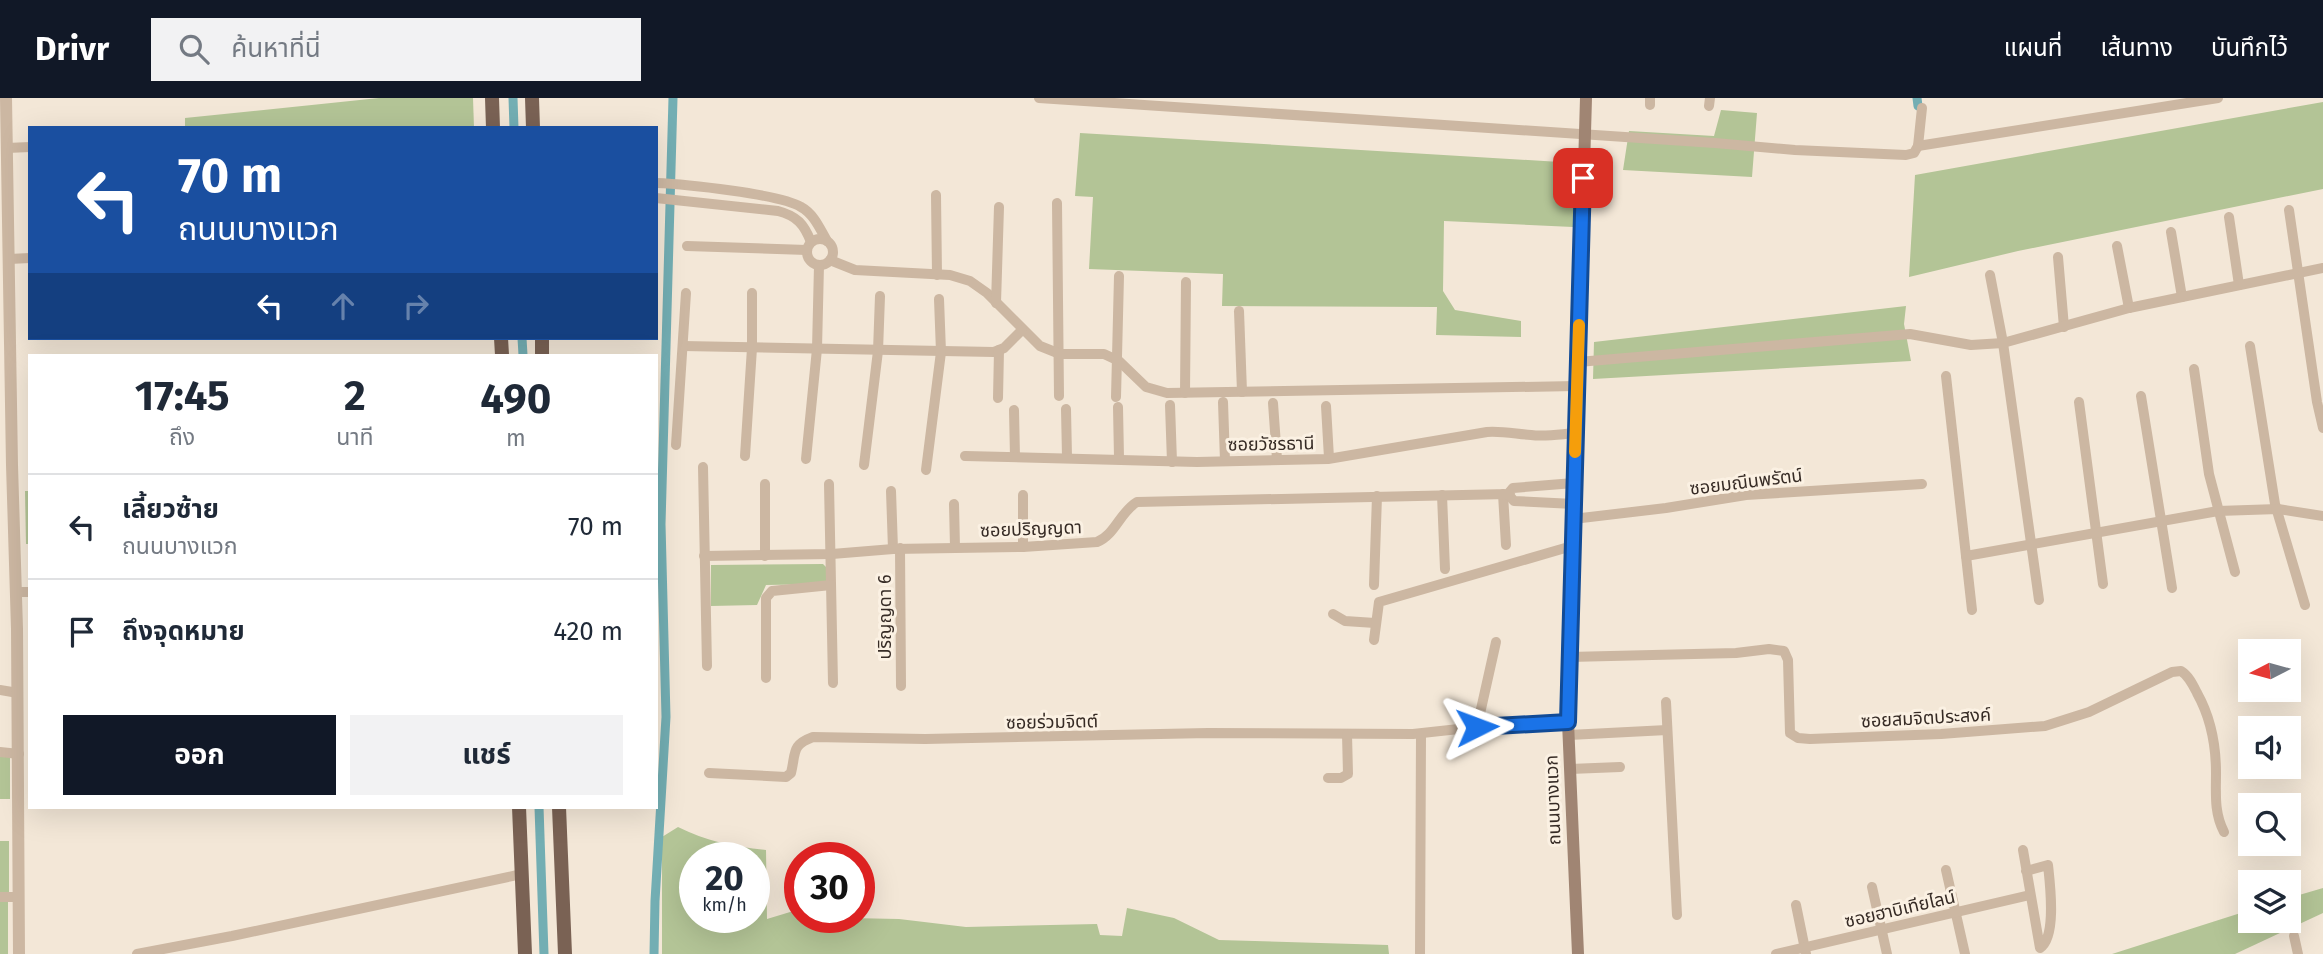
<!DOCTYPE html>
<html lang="th">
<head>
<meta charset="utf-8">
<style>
  body { margin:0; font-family:"Fira Sans","Noto Sans Thai",sans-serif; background:#f2f2f3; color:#1f2937; height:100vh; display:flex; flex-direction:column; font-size:26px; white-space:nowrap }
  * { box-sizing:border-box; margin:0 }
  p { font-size:23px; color:#747a83 }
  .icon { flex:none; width:38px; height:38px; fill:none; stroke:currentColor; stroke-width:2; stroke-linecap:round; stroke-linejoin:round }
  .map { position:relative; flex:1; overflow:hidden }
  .sheet { position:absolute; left:28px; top:256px; width:630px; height:455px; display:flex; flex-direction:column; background:#fff; border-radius:0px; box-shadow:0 7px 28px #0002 }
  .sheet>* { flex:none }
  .banner { position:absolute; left:28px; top:28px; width:630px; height:214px; border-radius:0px; box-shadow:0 7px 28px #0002; background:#1a4fa0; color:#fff; overflow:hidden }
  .needle { width:46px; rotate:264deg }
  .buttons { position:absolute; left:2238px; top:541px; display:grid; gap:14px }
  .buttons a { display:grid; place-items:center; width:63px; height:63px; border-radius:0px; background:#fff; box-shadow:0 7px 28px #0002; font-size:35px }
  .speed { position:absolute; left:679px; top:744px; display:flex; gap:14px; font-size:35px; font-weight:700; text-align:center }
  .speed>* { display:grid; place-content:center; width:91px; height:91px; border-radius:50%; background:#fff; box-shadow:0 7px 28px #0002; line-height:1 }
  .speed small { font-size:18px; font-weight:400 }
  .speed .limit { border:10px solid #d22; background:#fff; color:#111 }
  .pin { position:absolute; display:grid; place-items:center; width:60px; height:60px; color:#fff; margin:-30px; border-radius:14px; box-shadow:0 4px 10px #0006 }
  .me { position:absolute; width:77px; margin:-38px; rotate:87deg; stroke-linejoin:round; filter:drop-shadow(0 0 5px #0008) }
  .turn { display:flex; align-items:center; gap:24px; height:147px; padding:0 35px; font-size:32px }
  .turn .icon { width:91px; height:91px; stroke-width:2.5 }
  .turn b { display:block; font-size:49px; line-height:60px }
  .lanes { display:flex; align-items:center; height:66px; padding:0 35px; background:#0003; justify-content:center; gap:35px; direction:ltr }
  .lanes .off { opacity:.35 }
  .eta { display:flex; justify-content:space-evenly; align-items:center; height:119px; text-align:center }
  .eta b { font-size:42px; font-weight:700; line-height:49px }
  .button { display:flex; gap:14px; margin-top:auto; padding:14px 35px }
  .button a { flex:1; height:80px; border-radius:0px; background:#111827; color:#fff; font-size:28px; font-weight:700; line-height:80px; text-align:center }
  .button a+a { background:#f2f2f3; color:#1f2937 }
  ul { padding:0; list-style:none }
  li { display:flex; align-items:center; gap:21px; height:105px; padding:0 35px; border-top:2px solid #e0e1e3 }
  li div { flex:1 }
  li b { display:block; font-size:26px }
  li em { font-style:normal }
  header { display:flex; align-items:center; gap:42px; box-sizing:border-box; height:98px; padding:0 35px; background:#111827; color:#fff }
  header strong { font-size:33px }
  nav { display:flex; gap:38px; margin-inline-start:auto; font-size:24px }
  .search { width:490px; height:63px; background:#f2f2f3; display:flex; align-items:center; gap:18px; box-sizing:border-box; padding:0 24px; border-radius:0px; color:#747a83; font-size:26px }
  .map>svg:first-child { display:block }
</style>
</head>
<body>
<header>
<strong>Drivr</strong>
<div class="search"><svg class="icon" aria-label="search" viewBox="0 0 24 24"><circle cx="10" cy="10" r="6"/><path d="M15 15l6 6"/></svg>ค้นหาที่นี่</div>
<nav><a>แผนที่</a><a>เส้นทาง</a><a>บันทึกไว้</a></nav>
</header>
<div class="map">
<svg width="2323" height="856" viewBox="0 0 2323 856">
  <rect width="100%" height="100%" fill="#f3e7d7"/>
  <g fill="#b3c496" fill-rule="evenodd">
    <polygon points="379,0 473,0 474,30 185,30 185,20"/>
    <polygon points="2323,4 2323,91 2018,153 1909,179 1915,77"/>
    <polygon points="1721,12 1757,15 1752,79 1623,72 1629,33 1714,38"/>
    <polygon points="1080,35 1576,65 1573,129 1444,123 1443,193 1455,212 1521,223 1521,239 1436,237 1437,209 1222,208 1223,176 1089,171 1093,99 1075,98"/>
    <polygon points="1906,208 1904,226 1911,263 1593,281 1594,244"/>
    <polygon points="25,393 30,393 30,446 26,446"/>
    <polygon points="823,466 827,470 827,482 824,486 766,487 757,507 711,508 711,467"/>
    <polygon points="0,650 10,652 10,701 0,701"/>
    <path d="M678 729C706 743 735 749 766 752L767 821 800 811V819L899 821 966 829 1097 826 1100 837 1122 838 1127 810 1174 820 1219 842 1388 847 1389 856H662V739ZM695 760H754V819H695Z"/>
    <rect x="0" y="743" width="9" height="52"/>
    <polygon points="2323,790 2323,815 2235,856 2112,856 2250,812 2250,822 2289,822 2289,800"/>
    <rect x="0" y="802" width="8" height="54"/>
  </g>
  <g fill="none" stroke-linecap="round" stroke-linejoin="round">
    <g stroke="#73aeb3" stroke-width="9">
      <polyline points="513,0 514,30"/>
      <polyline points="1917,0 1918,8"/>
      <polyline points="522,240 523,257"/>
      <polyline points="539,709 544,856"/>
      <polyline points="654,856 655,803 666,619 661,426 673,0"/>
    </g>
    <g stroke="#ccb7a2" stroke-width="10">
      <polyline points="1039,0 1715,45 1795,52 1906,57 1914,55 1918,48 1922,10"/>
      <polyline points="1650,7 1650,0"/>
      <polyline points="1709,8 1710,0"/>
      <polyline points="1918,48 2218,0"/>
      <polyline points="7,50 30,49"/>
      <path d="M656 85C683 86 781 96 801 109 814 116 820 131 827 143"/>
      <polyline points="936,97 937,177"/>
      <path d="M656 100 778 113C797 118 804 126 811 144"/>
      <polyline points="1057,105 1059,298"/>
      <polyline points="2289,112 2317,304 2323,330"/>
      <polyline points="2229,119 2239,187"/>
      <polyline points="2171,134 2182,199"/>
      <circle cx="820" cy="154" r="13"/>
      <polyline points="687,148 807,152"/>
      <polyline points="2117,148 2129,210"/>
      <polyline points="2058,159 2064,229"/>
      <polyline points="9,161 30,160"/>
      <polyline points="830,162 855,172 950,177 970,183 987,195 1040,248 1060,256 1104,256 1119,263 1146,289 1167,295 1576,288"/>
      <polyline points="1990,177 2003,245 2039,502"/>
      <polyline points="996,205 999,109"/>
      <polyline points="1239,213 1242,294"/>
      <polyline points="683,248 994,254 1004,250 1022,232"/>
      <polyline points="2250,248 2275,406 2305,507"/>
      <polyline points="1578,264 1910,236 1971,247 2003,245 2129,210 2323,170"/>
      <polyline points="2194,271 2209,376 2235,474"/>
      <polyline points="1946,278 1972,512"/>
      <polyline points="1185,295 1186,184"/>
      <polyline points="2141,298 2172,490"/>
      <polyline points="1116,299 1119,178"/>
      <polyline points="998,300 999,252"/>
      <polyline points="1223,304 1225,363"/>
      <polyline points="2079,304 2103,486"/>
      <polyline points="1273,305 1277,361"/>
      <polyline points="1170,307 1172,364"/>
      <polyline points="1326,308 1329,360"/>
      <polyline points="1118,309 1119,360"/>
      <polyline points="1066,311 1067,359"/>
      <polyline points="1014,312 1015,359"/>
      <polyline points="676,347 686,195"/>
      <polyline points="745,358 752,250 752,195"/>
      <path d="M965 358 1197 364 1328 361 1487 334C1503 333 1516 336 1531 337 1546 339 1561 336 1576 335"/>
      <polyline points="806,361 817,251 819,167"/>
      <polyline points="864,367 878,253 880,198"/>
      <polyline points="703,369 707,568"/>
      <polyline points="926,372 941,254 939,201"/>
      <polyline points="765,386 765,458"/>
      <polyline points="829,386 833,585"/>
      <polyline points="891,393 893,451"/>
      <polyline points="1503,396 1506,447"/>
      <polyline points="1508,396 1514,403 1574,406"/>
      <polyline points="1023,397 1023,449"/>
      <polyline points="1442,397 1445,471"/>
      <polyline points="954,406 955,449"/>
      <polyline points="1573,421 1666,410 1746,397 1922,386"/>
      <polyline points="900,450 901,588"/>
      <path d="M704 458 832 456 893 451 1023 449 1097 444C1115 437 1120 414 1137 404L1508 396 1513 390 1574 385"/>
      <polyline points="1966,458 2218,413 2278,411 2323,418"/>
      <polyline points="1374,487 1377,398"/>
      <polyline points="17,494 30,494"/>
      <polyline points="1333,516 1345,523 1375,525"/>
      <polyline points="1374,542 1379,504 1572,448"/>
      <path d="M1569 559 1736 555 1769 551 1784 553 1788 562 1790 635 1798 640 1810 641 1941 636 2045 628 2089 614 2172 574 2181 573C2189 578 2193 587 2197 595 2211 620 2216 647 2216 675 2216 696 2214 715 2224 734"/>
      <polyline points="766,580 766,500 772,493 831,487"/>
      <polyline points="0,592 18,595"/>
      <polyline points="1666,604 1677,817"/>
      <polyline points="1477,629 1496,544"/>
      <polyline points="1569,637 1667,632"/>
      <polyline points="0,654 19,656"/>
      <polyline points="1570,671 1620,669"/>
      <path d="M709 675 786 679 791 675C796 655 791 647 813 639L925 641 1208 635 1413 636 1477 629 1568 624"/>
      <polyline points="1328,680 1341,680 1348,676 1347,636"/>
      <path d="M2023 752 2040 850C2057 839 2050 786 2048 767L2026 773"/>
      <polyline points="1946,772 1965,856"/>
      <polyline points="1872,789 1887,856"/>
      <polyline points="0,799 19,799"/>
      <polyline points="1796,807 1806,856"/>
      <polyline points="2294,838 2298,856"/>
      <polyline points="137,856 232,838 522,776"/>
      <polyline points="1420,856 1421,636"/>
      <polyline points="1776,856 2030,797"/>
    </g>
    <polyline stroke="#ccb7a2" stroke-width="12" points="6,0 12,367 17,531 19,856"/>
    <polyline stroke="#a08573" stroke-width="12" points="1578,856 1568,624 1586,0"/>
    <g stroke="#7a6254" stroke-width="14">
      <polyline points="492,0 493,30"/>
      <polyline points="532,0 533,30"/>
      <polyline points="501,240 502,257"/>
      <polyline points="542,240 542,257"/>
      <polyline points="519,709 525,856"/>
      <polyline points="559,709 565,856"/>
    </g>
  </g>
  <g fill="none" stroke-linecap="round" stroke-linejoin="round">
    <g stroke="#114b97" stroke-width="18">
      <polyline id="route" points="1477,629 1568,624 1583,80"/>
    </g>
    <use href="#route" stroke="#1a73e8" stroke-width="12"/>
    <polyline stroke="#f59e0b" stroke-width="12" points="1575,354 1579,227"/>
  </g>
  <g text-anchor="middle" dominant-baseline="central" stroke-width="6" stroke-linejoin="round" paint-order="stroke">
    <g font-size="18" fill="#362b25" stroke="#fbf1e3">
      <text transform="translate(1271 346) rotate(-1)">ซอยวัชรธานี</text>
      <text transform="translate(1746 384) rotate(-7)">ซอยมณีนพรัตน์</text>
      <text transform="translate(1031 431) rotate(-2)">ซอยปริญญดา</text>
      <text transform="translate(885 519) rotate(-90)">ปริญญดา 6</text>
      <text transform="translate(1926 620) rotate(-3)">ซอยสมจิตประสงค์</text>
      <text transform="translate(1052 624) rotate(-1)">ซอยร่วมจิตต์</text>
      <text transform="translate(1553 702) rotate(-92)">ถนนบางแวก</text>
      <text transform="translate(1900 811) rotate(-13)">ซอยฮาบิเทียไลน์</text>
    </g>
  </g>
</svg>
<div class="buttons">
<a><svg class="needle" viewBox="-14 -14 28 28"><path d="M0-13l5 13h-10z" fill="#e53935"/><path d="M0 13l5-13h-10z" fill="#747a83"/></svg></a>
<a><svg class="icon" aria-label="sound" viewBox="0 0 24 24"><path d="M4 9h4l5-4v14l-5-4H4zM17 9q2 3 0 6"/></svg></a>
<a><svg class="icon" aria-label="search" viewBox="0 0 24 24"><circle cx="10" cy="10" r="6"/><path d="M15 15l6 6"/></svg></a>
<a><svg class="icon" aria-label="layers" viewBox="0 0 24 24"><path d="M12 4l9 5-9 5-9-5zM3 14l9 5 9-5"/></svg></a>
</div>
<div class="speed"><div>20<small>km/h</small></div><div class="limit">30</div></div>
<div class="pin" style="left:1583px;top:80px;background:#d93025"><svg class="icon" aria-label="arrive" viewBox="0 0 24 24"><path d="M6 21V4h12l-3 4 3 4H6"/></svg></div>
<svg class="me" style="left:1477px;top:629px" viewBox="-20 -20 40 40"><path d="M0-17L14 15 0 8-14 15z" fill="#1a73e8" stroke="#fff" stroke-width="4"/></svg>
<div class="banner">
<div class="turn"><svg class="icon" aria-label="left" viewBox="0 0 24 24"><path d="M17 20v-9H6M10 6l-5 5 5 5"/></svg><div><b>70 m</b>ถนนบางแวก</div></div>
<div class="lanes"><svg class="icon" aria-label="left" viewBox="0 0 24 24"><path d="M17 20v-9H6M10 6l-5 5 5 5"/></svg><svg class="icon off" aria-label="ahead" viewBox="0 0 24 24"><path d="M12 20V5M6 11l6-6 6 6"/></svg><svg class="icon off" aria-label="right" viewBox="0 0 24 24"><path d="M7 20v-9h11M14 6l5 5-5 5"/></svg></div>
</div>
<section class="sheet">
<div class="eta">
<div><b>17:45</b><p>ถึง</p></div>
<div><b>2</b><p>นาที</p></div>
<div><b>490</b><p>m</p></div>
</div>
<ul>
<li><svg class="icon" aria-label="left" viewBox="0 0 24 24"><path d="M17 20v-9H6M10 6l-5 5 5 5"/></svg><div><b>เลี้ยวซ้าย</b><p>ถนนบางแวก</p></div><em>70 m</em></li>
<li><svg class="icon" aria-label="arrive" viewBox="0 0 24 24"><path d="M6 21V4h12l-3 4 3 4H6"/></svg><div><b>ถึงจุดหมาย</b></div><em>420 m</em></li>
</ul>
<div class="button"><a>ออก</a><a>แชร์</a></div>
</section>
</div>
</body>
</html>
